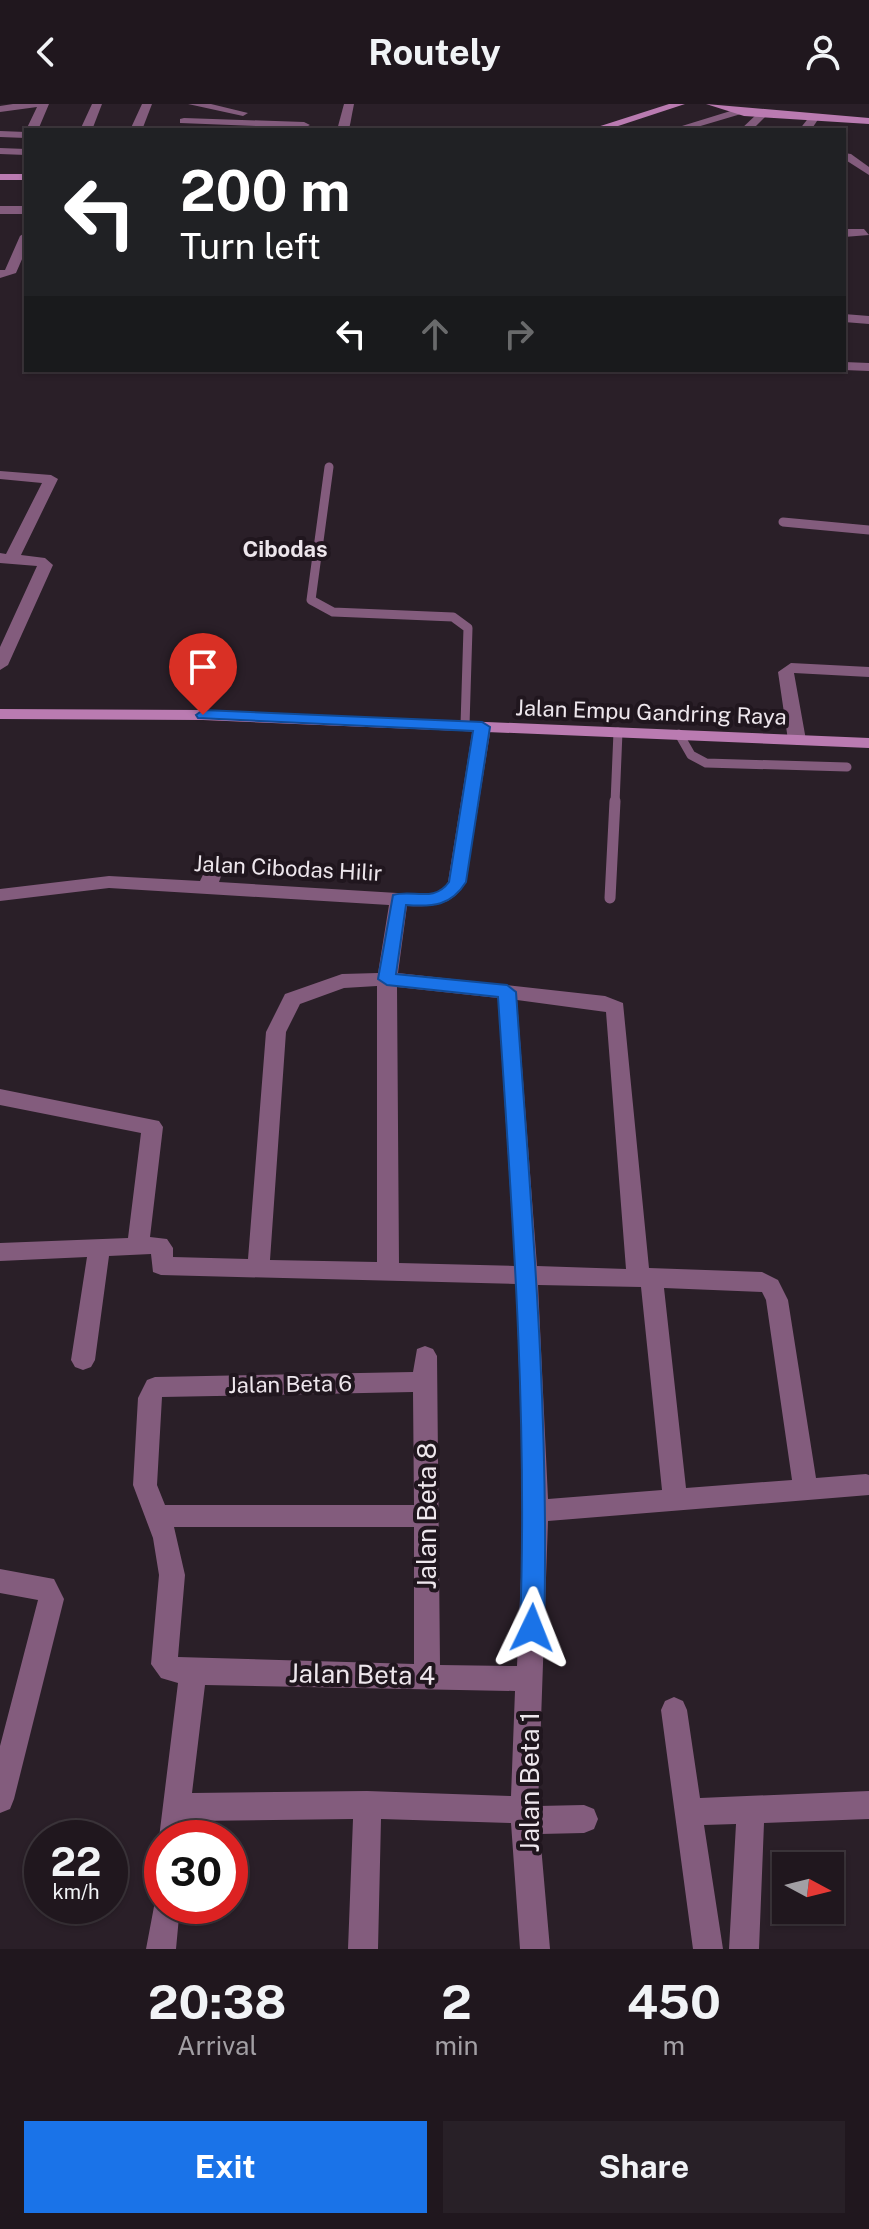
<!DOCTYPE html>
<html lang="en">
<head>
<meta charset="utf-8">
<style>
  body { margin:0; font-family:"Public Sans",sans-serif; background:#282027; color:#f1f3f6; height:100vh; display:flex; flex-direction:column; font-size:30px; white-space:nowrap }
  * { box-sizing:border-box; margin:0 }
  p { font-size:26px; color:#a29fa4 }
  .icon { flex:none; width:44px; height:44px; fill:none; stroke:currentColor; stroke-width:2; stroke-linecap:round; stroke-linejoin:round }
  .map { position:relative; height:1845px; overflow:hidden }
  .side { display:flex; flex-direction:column; background:#20171e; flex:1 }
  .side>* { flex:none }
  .hud { position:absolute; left:24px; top:24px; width:822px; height:244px; border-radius:0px; box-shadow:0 2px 6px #0004,0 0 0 2px #3d363c; background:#202124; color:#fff; overflow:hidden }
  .needle { width:52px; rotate:97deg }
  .buttons { position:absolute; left:772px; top:1748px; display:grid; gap:16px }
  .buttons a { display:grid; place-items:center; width:72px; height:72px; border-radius:0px; background:#20171e; box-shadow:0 2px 6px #0004,0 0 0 2px #3d363c; font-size:40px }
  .speed { position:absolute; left:24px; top:1716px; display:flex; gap:16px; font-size:40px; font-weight:700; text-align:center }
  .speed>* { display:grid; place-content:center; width:104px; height:104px; border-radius:50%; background:#20171e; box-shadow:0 2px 6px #0004,0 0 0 2px #3d363c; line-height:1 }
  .speed small { font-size:20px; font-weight:400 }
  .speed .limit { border:12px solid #d22; background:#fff; color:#111 }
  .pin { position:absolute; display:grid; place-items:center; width:68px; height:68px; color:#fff; margin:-82px -34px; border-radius:50% 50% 50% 0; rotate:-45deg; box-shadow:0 0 8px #0007 }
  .pin .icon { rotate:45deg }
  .me { position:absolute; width:88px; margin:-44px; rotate:2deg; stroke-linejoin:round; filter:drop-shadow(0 0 6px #0008) }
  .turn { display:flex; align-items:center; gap:28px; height:168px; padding:0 24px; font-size:36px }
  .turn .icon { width:104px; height:104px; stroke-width:2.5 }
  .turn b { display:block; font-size:56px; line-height:68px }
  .lanes { display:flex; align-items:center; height:76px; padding:0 24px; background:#0003; justify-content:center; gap:40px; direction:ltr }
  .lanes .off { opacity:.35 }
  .eta { display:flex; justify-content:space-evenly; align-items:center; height:136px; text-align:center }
  .eta b { font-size:48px; font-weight:700; line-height:56px }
  .action { display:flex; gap:16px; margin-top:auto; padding:16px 24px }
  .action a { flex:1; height:92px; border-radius:0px; background:#1a73e8; color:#fff; font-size:32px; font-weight:700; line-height:92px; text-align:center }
  .action a+a { background:#282027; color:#f1f3f6 }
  header { display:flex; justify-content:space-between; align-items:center; height:104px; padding:0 24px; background:#20171e; font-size:36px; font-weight:700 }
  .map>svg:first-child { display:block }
</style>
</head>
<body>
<header><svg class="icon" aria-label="back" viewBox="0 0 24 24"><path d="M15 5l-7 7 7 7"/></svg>Routely<svg class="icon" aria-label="person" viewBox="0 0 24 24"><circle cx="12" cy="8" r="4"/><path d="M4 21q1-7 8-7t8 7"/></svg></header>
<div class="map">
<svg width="869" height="1845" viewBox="0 0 869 1845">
  <rect width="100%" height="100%" fill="#2a1f28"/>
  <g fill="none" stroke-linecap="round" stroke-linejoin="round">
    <g stroke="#835c7d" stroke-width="9">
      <polyline points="329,363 311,496 333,508 453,513 468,524 465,621"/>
      <polyline points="783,418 869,426"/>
      <polyline points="679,630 691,651 706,659 847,663"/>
      <polyline points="615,699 618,628"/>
    </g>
    <polyline stroke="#835c7d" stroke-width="11" points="610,794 615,697"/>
    <g fill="#835c7d" fill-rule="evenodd">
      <polygon points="13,0 49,0 38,26 26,26 37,3 0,8 0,2"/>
      <polygon points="92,0 102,0 92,26 80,26"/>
      <polygon points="142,0 152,0 142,26 130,26"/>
      <polygon points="188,0 211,0 248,9 243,12"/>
      <polygon points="344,0 354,0 349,26 337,26"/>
      <polygon points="737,5 742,8 741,10 687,26 669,26"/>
      <polygon points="758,9 767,11 752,26 740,26"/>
      <polygon points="810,12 819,14 811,26 799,26"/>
      <polygon points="184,14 304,18 310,21 304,24 180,19 180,15"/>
      <polygon points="0,27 26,28 26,34 0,33"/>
      <polygon points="0,44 26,45 26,51 0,50"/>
      <polygon points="844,49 851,50 869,63 869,71 844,55"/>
      <rect x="0" y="102" width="26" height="8"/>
      <polygon points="844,125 864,125 869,131 844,133"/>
      <polygon points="26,128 26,146 16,169 0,174 0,166 5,166 20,132"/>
      <polygon points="844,210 869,212 869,220 844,218"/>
      <polygon points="844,258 869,259 869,267 844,266"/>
      <polygon points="0,367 51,371 58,375 21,451 45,454 53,461 8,561 0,566 0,543 37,462 0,459 0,449 6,450 42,379 0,375"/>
      <polygon points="791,559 869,563 869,573 794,569 806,636 797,641 788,636 778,568"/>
      <path d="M482 618 491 623 466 778C452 802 434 803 407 802L398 869 605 892 623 899 649 1164 762 1168 778 1176 788 1196 816 1374 866 1370 869 1371V1391L548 1417 538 1702 584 1701 594 1705 598 1715 594 1725 584 1729 540 1730 550 1845H520L511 1719 381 1715 378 1845H348L353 1715 189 1717 187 1734H162V1741L159 1734 178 1579 161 1574 151 1560 159 1471 153 1434 133 1381 138 1294 147 1276 155 1273 413 1268 417 1245 425 1242 433 1245 437 1252 440 1561 517 1562 524 1407 516 1180 161 1171 153 1168 151 1150 109 1152 95 1256 91 1263 83 1266 75 1263 71 1256 87 1153 0 1157V1139L128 1134 141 1029 0 1001V985L159 1017 163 1023 150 1133 167 1135 173 1144V1153L248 1155 266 928 285 890 342 870 378 869 389 801 109 784 0 797V785L109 772 200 777 211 754 217 752 226 758 219 778 430 791 443 785 448 778 473 623ZM377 882V1158L270 1156 286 928 300 900 344 884ZM397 883 498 894 515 1162 399 1159ZM517 896 606 908 626 1165 537 1162ZM538 1181 641 1183 662 1386 548 1395ZM664 1184 762 1188 766 1196 792 1376 686 1384ZM413 1288 414 1401H165L157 1381 162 1293ZM174 1423H414V1560L178 1553 185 1471ZM205 1581 515 1587 511 1692 367 1687 192 1689Z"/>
      <polygon points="0,1465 54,1475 64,1495 14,1695 10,1705 0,1709 0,1642 38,1496 0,1489"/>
      <polygon points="674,1593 683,1597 687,1606 700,1694 869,1687 869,1715 764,1719 759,1845 729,1845 736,1720 704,1721 723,1845 693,1845 661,1606 665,1597"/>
      <polygon points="162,1789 162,1802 180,1802 176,1845 146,1845 156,1792"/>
    </g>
    <g fill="#ba7bb1" fill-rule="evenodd">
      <polygon points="669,0 685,0 606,26 588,26"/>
      <polygon points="706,0 869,14 869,20 744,12"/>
      <rect x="0" y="70" width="26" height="6"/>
      <polygon points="0,605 203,606 869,634 869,644 203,616 0,615"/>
    </g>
  </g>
  <path fill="#1a73e8" stroke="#114b97" stroke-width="2" d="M203 606 482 618 490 623 466 778C451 802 433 803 406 801L396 870 507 881 516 888C531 1100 550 1311 544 1524L540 1532 532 1535 524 1532 520 1524C528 1313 512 1103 498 893L387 881 378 875 393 791C413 785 434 799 449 778L473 627 198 614 196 611Z"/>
  <g text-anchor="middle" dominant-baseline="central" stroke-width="8" stroke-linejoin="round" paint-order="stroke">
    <g font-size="22" font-weight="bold" fill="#ede6ec" stroke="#20161e">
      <text x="285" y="445">Cibodas</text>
    </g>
    <g font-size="22" fill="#ede6ec" stroke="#20161e">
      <text transform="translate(651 608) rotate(2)">Jalan Empu Gandring Raya</text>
      <text transform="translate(288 764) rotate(3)">Jalan Cibodas Hilir</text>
      <text transform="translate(290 1280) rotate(-1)">Jalan Beta 6</text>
    </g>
    <g font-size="26" fill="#ede6ec" stroke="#20161e">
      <text transform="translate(426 1412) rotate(-90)">Jalan Beta 8</text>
      <text transform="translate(362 1570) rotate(1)">Jalan Beta 4</text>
      <text transform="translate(529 1678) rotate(-90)">Jalan Beta 1</text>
    </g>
  </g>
</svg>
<div class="buttons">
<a><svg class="needle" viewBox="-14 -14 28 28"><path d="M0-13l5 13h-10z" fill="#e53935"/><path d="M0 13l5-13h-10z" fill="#a29fa4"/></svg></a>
</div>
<div class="speed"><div>22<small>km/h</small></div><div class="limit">30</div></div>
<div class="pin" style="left:203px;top:611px;background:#d93025"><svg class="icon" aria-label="arrive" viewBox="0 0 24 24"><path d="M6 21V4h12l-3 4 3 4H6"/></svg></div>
<svg class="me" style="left:532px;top:1524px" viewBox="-20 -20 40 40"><path d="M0-17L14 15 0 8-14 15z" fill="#1a73e8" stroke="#fff" stroke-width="4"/></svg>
<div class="hud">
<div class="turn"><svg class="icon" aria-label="left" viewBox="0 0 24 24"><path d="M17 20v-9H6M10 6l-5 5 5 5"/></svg><div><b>200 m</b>Turn left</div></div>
<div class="lanes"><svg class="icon" aria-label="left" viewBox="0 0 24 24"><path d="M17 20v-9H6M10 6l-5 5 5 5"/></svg><svg class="icon off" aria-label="ahead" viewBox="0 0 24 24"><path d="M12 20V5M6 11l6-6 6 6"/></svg><svg class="icon off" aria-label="right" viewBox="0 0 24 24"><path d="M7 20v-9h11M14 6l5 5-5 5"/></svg></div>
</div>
</div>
<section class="side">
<div class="eta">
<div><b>20:38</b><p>Arrival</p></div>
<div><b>2</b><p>min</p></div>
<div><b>450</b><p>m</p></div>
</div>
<div class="action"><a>Exit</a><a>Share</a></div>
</section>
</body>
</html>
